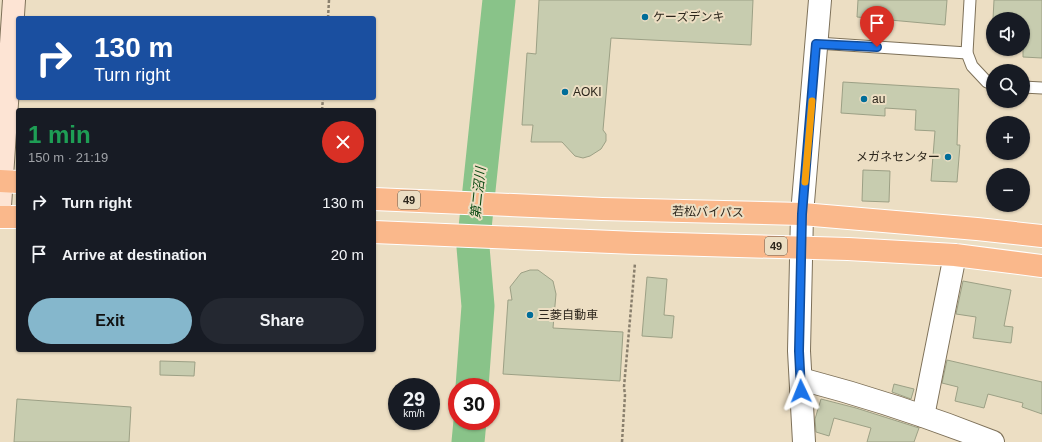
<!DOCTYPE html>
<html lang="en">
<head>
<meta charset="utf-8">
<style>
  body { margin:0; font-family:Arial,"Noto Sans JP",sans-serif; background:#242831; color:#f1f3f6; height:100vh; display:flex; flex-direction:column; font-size:15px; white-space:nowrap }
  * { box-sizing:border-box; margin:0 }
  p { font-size:13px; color:#9ea1a6 }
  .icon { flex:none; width:22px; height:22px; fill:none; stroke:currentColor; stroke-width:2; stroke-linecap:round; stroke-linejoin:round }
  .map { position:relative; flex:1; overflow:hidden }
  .drawer { position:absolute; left:16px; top:108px; width:360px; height:244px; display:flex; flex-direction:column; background:#171b24; border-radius:4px; box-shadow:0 1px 3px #0004 }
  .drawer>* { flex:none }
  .top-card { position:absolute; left:16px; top:16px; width:360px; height:84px; border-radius:4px; box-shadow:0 1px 3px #0004; background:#1a4fa0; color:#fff; overflow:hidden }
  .fabs { position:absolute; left:986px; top:12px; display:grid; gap:8px }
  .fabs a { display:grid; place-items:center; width:44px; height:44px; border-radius:50%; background:#171b24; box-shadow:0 1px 3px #0004; font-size:20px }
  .speed { position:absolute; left:388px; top:378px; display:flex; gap:8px; font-size:20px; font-weight:700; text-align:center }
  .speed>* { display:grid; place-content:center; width:52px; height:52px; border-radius:50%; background:#171b24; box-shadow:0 1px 3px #0004; line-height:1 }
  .speed small { font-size:10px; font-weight:400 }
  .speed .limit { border:6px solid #d22; background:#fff; color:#111 }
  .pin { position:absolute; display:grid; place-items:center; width:34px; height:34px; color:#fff; margin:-41px -17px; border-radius:50% 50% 50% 0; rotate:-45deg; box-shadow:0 0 4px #0007 }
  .pin .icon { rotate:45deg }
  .me { position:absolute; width:44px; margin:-22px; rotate:358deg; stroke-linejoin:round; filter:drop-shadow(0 0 3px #0008) }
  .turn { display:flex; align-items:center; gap:14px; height:84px; padding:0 12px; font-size:18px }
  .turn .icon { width:52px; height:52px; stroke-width:2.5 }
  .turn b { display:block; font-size:28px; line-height:34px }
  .round { display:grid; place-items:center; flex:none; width:42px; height:42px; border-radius:21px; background:#242831 }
  .headline { display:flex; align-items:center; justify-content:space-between; height:68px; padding:0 12px }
  h1 { font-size:24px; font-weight:600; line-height:30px; color:#1e9e55 }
  .primary-button { display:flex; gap:8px; margin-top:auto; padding:8px 12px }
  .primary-button a { flex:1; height:46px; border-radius:24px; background:#85b7cc; color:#111; font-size:16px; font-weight:600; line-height:46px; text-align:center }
  .primary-button a+a { background:#242831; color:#f1f3f6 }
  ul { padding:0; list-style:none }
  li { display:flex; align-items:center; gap:12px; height:52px; padding:0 12px }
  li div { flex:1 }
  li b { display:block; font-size:15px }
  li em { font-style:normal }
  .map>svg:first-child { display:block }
</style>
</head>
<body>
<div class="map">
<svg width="1042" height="442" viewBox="0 0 1042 442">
  <rect width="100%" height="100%" fill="#ecdec3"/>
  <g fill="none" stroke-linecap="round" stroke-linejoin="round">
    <g stroke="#89c389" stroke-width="33">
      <polyline points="472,387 478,306 473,247 499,0"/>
      <polyline points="468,442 470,421"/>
    </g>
  </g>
  <g fill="#c7ccaf" stroke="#9ca085">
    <polygon points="539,0 753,0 751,45 611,38 603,130 606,134 606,141 601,149 590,156 583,158 575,156 562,142 531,142 533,125 522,125 527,53 536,54"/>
    <polygon points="858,0 947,0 945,25 857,17"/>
    <polygon points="994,0 1042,0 1042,58 1023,57 1023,19 993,19"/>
    <polygon points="843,82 959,89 957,145 960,145 957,182 931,181 935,131 915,130 916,110 885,108 885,116 841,113"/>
    <polygon points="863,170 890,171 889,202 862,201"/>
    <polygon points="530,270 538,270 553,281 556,294 553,328 623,332 620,381 503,374 508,300 512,300 510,287 521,273"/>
    <polygon points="647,277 667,279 664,315 674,316 672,338 642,336"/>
    <polygon points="963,281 1011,290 1004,326 1013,327 1011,343 973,338 976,317 956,314"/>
    <polygon points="947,360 1042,382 1042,414 1022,407 1023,403 988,394 984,408 955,401 958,387 942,383"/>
    <polygon points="160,361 195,362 194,376 160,375"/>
    <polygon points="894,384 914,389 911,399 892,392"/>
    <polygon points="17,399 131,407 129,442 14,442"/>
    <polygon points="821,399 856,408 919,428 914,442 867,442 871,428 834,418 829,436 816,432 815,419"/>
  </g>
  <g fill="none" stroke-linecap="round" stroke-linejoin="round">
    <g stroke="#7e7159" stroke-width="13">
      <g id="service">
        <polyline points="970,0 967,53 972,66 987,82 993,83"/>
        <polyline points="817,43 967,53"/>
        <polyline points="1023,87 1042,88"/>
      </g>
    </g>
    <g stroke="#7e7159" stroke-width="24">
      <g id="minor">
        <path d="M801 379C866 396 930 417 993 442"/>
        <polyline points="923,416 955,255"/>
        <polyline points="804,442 799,351 802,214 820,0"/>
      </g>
    </g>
    <g stroke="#7e7159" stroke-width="24">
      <polyline id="secondary" points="0,206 14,0"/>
    </g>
    <g stroke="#fff" stroke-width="24">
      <g id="trunk">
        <polyline points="0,181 18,182"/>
        <polyline points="374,199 602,209 802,214 977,229 1042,236"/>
        <polyline points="0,217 18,217"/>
        <polyline points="374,232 636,243 848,249 955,255 1042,266"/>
      </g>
    </g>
    <g stroke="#897f6d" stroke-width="2.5" stroke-dasharray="3 2" stroke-linecap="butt">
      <polyline points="328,18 329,0"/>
      <polyline points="322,110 323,98"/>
      <polyline points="622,442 625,395 624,387 635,263"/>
    </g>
    <use href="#service" stroke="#fff" stroke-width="11"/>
    <use href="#minor" stroke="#fff" stroke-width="22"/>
    <use href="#secondary" stroke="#fde4d4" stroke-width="22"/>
    <use href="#trunk" stroke="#fab88b" stroke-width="22"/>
  </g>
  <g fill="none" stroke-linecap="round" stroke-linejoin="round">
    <g stroke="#114b97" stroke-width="10">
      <polyline id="route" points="801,391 799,351 802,214 816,44 877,47"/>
    </g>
    <use href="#route" stroke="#1a73e8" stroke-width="7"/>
    <polyline stroke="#f59e0b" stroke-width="7" points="805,182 812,101"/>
  </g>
  <g fill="#006d99" stroke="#ecdec3" stroke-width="1.5">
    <circle cx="645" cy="17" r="4"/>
    <circle cx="565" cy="92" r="4"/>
    <circle cx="864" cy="99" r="4"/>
    <circle cx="948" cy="157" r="4"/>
    <circle cx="530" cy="315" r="4"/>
  </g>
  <g text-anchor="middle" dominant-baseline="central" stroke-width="4" stroke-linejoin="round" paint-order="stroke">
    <g fill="#ecdec3" stroke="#665d4e" stroke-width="1">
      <rect x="398" y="191" width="22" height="18" rx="3"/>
      <rect x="765" y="237" width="22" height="18" rx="3"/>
    </g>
    <g font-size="11" font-weight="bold" fill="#2c261c">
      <text x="409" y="200">49</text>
      <text x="776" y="246">49</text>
    </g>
    <g font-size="12" fill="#2c261c" stroke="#ecdec3" text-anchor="start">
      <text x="653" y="17">ケーズデンキ</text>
      <text x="573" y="92">AOKI</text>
      <text x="872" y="99">au</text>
      <text x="940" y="157" text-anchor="end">メガネセンター</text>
      <text x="538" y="315">三菱自動車</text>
    </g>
    <g font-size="12" fill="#2c261c" stroke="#ecdec3">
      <text transform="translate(708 212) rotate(1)">若松バイパス</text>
    </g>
    <g font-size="13" font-style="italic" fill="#094912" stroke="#ecdec3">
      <text transform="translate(478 193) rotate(-84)">第二沼川</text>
    </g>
  </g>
</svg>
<div class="fabs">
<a><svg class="icon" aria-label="sound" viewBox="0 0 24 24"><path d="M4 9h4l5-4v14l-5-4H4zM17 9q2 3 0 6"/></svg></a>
<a><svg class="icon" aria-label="search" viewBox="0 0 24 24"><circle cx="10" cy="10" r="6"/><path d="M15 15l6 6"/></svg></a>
<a>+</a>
<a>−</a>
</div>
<div class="speed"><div>29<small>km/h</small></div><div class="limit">30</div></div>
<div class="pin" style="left:877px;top:47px;background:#d93025"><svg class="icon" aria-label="arrive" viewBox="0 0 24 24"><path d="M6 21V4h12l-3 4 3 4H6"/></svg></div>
<svg class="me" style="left:801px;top:391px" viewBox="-20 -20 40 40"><path d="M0-17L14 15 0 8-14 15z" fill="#1a73e8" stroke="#fff" stroke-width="4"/></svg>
<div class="top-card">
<div class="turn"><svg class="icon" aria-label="right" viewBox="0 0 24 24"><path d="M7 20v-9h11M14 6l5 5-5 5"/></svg><div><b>130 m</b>Turn right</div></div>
</div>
<section class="drawer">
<div class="headline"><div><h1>1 min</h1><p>150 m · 21:19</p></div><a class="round" style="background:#d93025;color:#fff"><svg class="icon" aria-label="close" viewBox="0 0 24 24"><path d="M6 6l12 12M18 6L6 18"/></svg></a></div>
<ul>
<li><svg class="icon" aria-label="right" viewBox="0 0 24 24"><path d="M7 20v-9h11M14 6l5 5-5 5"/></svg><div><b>Turn right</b></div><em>130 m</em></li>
<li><svg class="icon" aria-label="arrive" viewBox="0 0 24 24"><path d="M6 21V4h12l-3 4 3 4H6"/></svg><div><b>Arrive at destination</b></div><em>20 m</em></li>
</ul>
<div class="primary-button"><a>Exit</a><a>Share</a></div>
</section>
</div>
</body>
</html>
